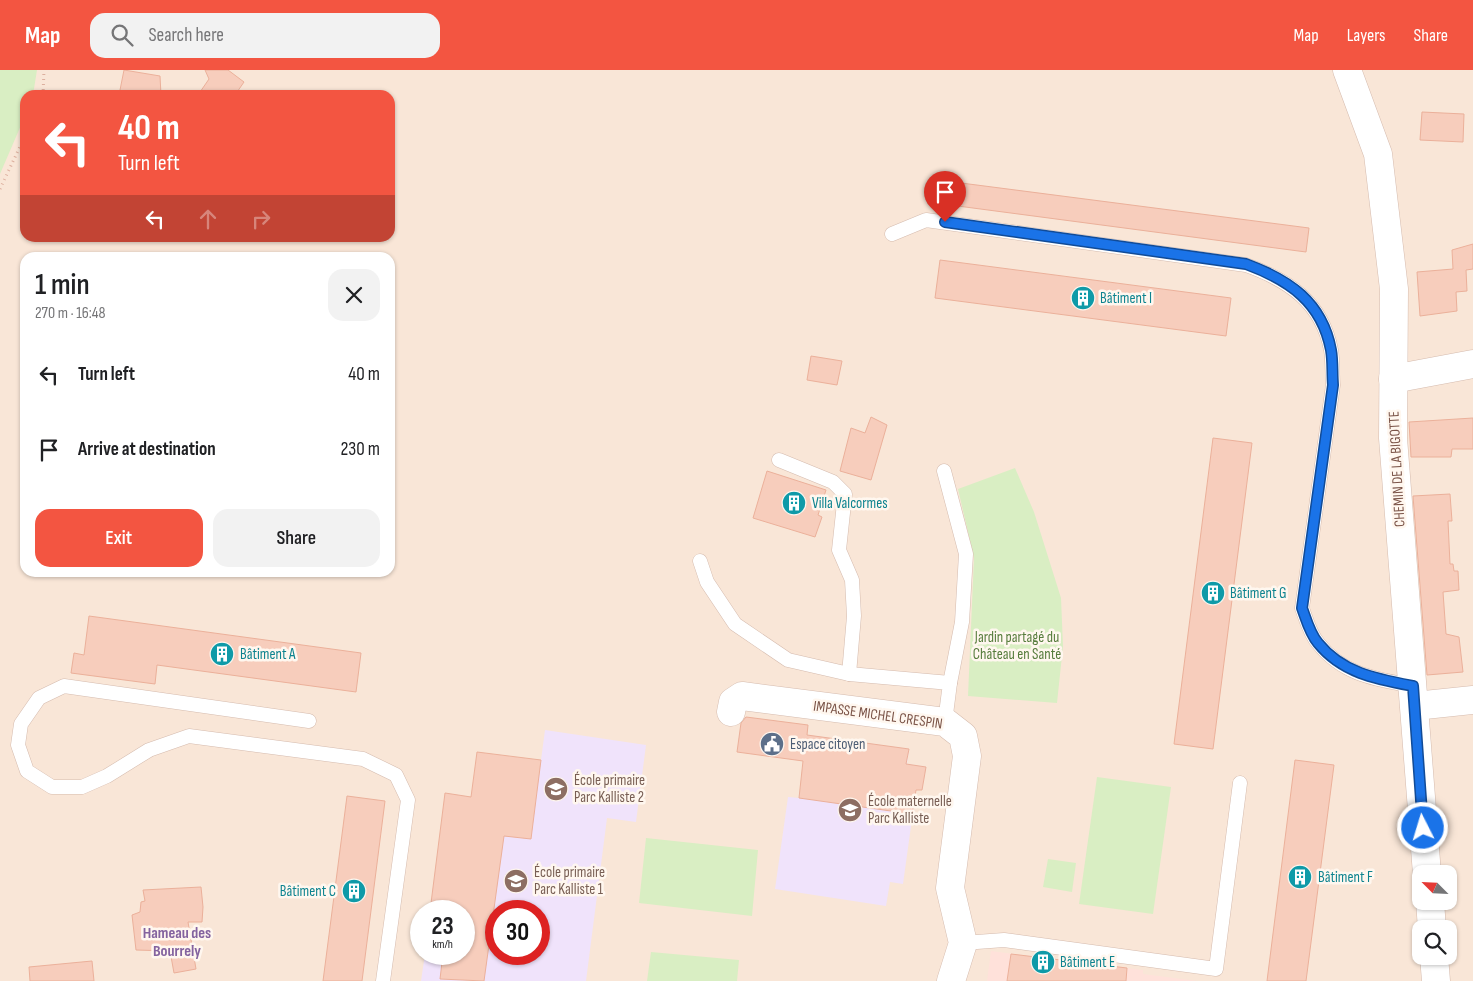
<!DOCTYPE html>
<html lang="en">
<head>
<meta charset="utf-8">
<style>
  body { margin:0; font-family:"Sofia Sans Condensed",sans-serif; background:#f2f2f2; color:#202124; height:100vh; display:flex; flex-direction:column; font-size:19px; white-space:nowrap }
  * { box-sizing:border-box; margin:0 }
  p { font-size:16px; color:#757577 }
  .icon { flex:none; width:28px; height:28px; fill:none; stroke:currentColor; stroke-width:2; stroke-linecap:round; stroke-linejoin:round }
  .map { position:relative; flex:1; overflow:hidden }
  .drawer { position:absolute; left:20px; top:182px; width:375px; height:325px; display:flex; flex-direction:column; background:#fff; border-radius:15px; box-shadow:0 1px 4px #0004 }
  .drawer>* { flex:none }
  .banner { position:absolute; left:20px; top:20px; width:375px; height:152px; border-radius:15px; box-shadow:0 1px 4px #0004; background:#f35541; color:#fff; overflow:hidden }
  .needle { width:32px; rotate:294deg }
  .fabs { position:absolute; left:1412px; top:795px; display:grid; gap:10px }
  .fabs a { display:grid; place-items:center; width:45px; height:45px; border-radius:10px; background:#fff; box-shadow:0 1px 4px #0004; font-size:25px }
  .speed { position:absolute; left:410px; top:830px; display:flex; gap:10px; font-size:25px; font-weight:700; text-align:center }
  .speed>* { display:grid; place-content:center; width:65px; height:65px; border-radius:50%; background:#fff; box-shadow:0 1px 4px #0004; line-height:1 }
  .speed small { font-size:12px; font-weight:400 }
  .speed .limit { border:8px solid #d22; background:#fff; color:#111 }
  .pin { position:absolute; display:grid; place-items:center; width:42px; height:42px; color:#fff; margin:-51px -21px; border-radius:50% 50% 50% 0; rotate:-45deg; box-shadow:0 0 5px #0007 }
  .pin .icon { rotate:45deg }
  .me { position:absolute; width:55px; margin:-28px; rotate:355deg; stroke-linejoin:round; filter:drop-shadow(0 0 4px #0008) }
  .turn { display:flex; align-items:center; gap:18px; height:105px; padding:0 15px; font-size:22px }
  .turn .icon { width:65px; height:65px; stroke-width:2.5 }
  .turn b { display:block; font-size:35px; line-height:42px }
  .lanes { display:flex; align-items:center; height:48px; padding:0 15px; background:#0003; justify-content:center; gap:25px; direction:ltr }
  .lanes .off { opacity:.35 }
  .round { display:grid; place-items:center; flex:none; width:52px; height:52px; border-radius:15px; background:#f2f2f2 }
  .summary { display:flex; align-items:center; justify-content:space-between; height:85px; padding:0 15px }
  h1 { font-size:30px; font-weight:600; line-height:38px }
  .primary-button { display:flex; gap:10px; margin-top:auto; padding:10px 15px }
  .primary-button a { flex:1; height:58px; border-radius:15px; background:#f35541; color:#fff; font-size:20px; font-weight:600; line-height:58px; text-align:center }
  .primary-button a+a { background:#f2f2f2; color:#202124 }
  ul { padding:0; list-style:none }
  li { display:flex; align-items:center; gap:15px; height:75px; padding:0 15px }
  li div { flex:1 }
  li b { display:block; font-size:19px }
  li em { font-style:normal }
  header { display:flex; align-items:center; gap:30px; box-sizing:border-box; height:70px; padding:0 25px; background:#f35541; color:#fff }
  header strong { font-size:24px }
  nav { display:flex; gap:28px; margin-inline-start:auto; font-size:18px }
  .search { width:350px; height:45px; background:#f2f2f2; display:flex; align-items:center; gap:12px; box-sizing:border-box; padding:0 18px; border-radius:15px; color:#757577; font-size:19px }
  .map>svg:first-child { display:block }
</style>
</head>
<body>
<header>
<strong>Map</strong>
<div class="search"><svg class="icon" aria-label="search" viewBox="0 0 24 24"><circle cx="10" cy="10" r="6"/><path d="M15 15l6 6"/></svg>Search here</div>
<nav><a>Map</a><a>Layers</a><a>Share</a></nav>
</header>
<div class="map">
<svg width="1473" height="911" viewBox="0 0 1473 911">
  <rect width="100%" height="100%" fill="#fef3e7"/>
  <path fill="#f9e6d7" fill-rule="evenodd" d="M0 0H1473V911H0ZM25 25H390V168H25ZM25 188H390V502H25ZM1421 804H1449V831H1421ZM421 841H464V884H421ZM496 841H539V884H496ZM1421 859H1449V886H1421Z"/>
  <polygon fill="#ffe1da" points="991,881 1143,900 1143,904 1197,911 987,911"/>
  <g fill="#f0e3fb" fill-rule="evenodd">
    <path d="M545 660 646 675 636 752 607 748 586 911H421L425 884H464V841H430L441 760 541 690ZM496 841H539V884H496Z"/>
    <polygon points="807,665 909,679 907,694 926,697 922,720 916,720 903,814 890,812 886,836 775,819 788,727 799,728"/>
  </g>
  <g fill="#d9eec3">
    <polygon points="0,0 37,0 33,25 25,25 25,46 0,104"/>
    <polygon points="1015,398 1034,442 1061,528 1063,576 1057,633 968,626 974,488 958,419"/>
    <polygon points="1097,707 1171,717 1153,844 1079,834"/>
    <polygon points="646,768 758,780 752,846 639,833"/>
    <polygon points="1048,789 1076,793 1072,822 1043,817"/>
    <polygon points="651,882 739,890 737,911 647,911"/>
  </g>
  <g fill="#f7cdbc" stroke="#ebb09a">
    <polygon points="124,0 160,6 161,25 119,25"/>
    <polygon points="205,0 228,0 244,12 235,25 198,25 209,9"/>
    <polygon points="1422,42 1464,44 1463,72 1420,70"/>
    <polygon points="938,110 1309,158 1306,182 935,133"/>
    <polygon points="1473,174 1473,199 1466,200 1467,221 1456,222 1457,241 1420,246 1417,202 1453,199 1452,180"/>
    <polygon points="940,190 1231,228 1226,266 935,228"/>
    <polygon points="811,286 842,291 837,315 807,310"/>
    <polygon points="871,347 887,355 871,410 840,401 851,358 865,363"/>
    <polygon points="1473,348 1473,379 1452,379 1451,387 1411,387 1409,352"/>
    <polygon points="1213,368 1252,373 1213,679 1174,674"/>
    <polygon points="767,401 826,420 818,445 822,447 815,467 753,448"/>
    <polygon points="1450,424 1452,451 1448,451 1450,494 1453,494 1454,501 1458,501 1459,520 1443,522 1446,564 1459,567 1463,602 1427,605 1413,426"/>
    <polygon points="89,546 361,583 356,622 157,595 155,614 71,603 74,583 84,585"/>
    <polygon points="746,647 808,655 807,665 909,679 906,694 926,697 922,720 916,720 912,744 799,728 803,691 737,682 741,653"/>
    <polygon points="477,682 541,690 531,769 504,766 484,911 440,909 443,884 464,884 464,841 430,841 445,723 471,727"/>
    <polygon points="1295,690 1334,695 1306,911 1267,911"/>
    <polygon points="347,726 385,731 362,911 323,911"/>
    <polygon points="201,817 203,837 202,852 188,852 196,899 174,903 170,881 136,880 132,845 140,842 141,832 145,831 143,820"/>
    <polygon points="1011,884 1127,898 1126,911 1007,911"/>
    <polygon points="92,891 94,911 30,911 29,897"/>
  </g>
  <g fill="none" stroke-linecap="round" stroke-linejoin="round">
    <g stroke="#d5bbae" stroke-width="15">
      <g id="service">
        <path d="M892 164 926 150 1246 195C1288 210 1322 232 1331 280 1333 291 1332 303 1333 315L1302 538C1306 549 1310 564 1318 573 1343 605 1375 609 1413 616"/>
        <polyline points="779,390 833,412 845,424 839,480 852,510 854,546 849,604"/>
        <polyline points="944,401 966,484 962,552 950,613"/>
        <polyline points="700,491 707,512 735,554 788,590 849,604 950,613 945,652"/>
        <polyline points="309,651 64,616 39,628 21,654 18,675 27,701 52,717 82,717 107,706 149,680 189,666 363,689 396,705 408,730 383,911"/>
        <polyline points="963,873 1004,870 1216,899 1240,713"/>
      </g>
    </g>
    <g stroke="#d5bbae" stroke-width="29">
      <g id="minor">
        <polyline points="1347,0 1378,84 1394,219 1393,368 1427,804"/>
        <polyline points="1393,309 1473,294"/>
        <polyline points="1415,636 1473,630"/>
        <polyline points="731,642 733,632 742,626 945,652 963,666 967,686 950,818 963,873 951,911"/>
        <polyline points="1430,831 1432,859"/>
        <polyline points="1434,886 1436,911"/>
      </g>
    </g>
    <g stroke="#dcaf9e" stroke-width="3" stroke-dasharray="1 4" stroke-linecap="butt">
      <polyline points="43,25 44,0"/>
      <polyline points="0,119 25,66"/>
    </g>
    <use href="#service" stroke="#fff" stroke-width="14"/>
    <use href="#minor" stroke="#fff" stroke-width="28"/>
  </g>
  <g fill="none" stroke-linecap="round" stroke-linejoin="round">
    <g stroke="#114b97" stroke-width="12">
      <path id="route" d="M945 152 1246 194C1289 210 1322 232 1331 280 1333 291 1332 303 1333 315L1302 538C1306 549 1310 564 1318 573 1342 603 1376 609 1413 616L1423 758"/>
    </g>
    <use href="#route" stroke="#1a73e8" stroke-width="9"/>
  </g>
  <defs>
    <g id="building-disc" transform="scale(1.25)"><circle r="9.5" fill="#0f9aa8" stroke="#fff7ef"/><path d="M-4-6H4V6H1V3H-1V6H-4ZM-2.5-4.3h1.7v1.8h-1.7ZM.8-4.3h1.7v1.8H.8ZM-2.5-1h1.7V.8h-1.7ZM.8-1h1.7V.8H.8Z" fill="#fff"/></g>
    <g id="civic-disc" transform="scale(1.25)"><circle r="9.5" fill="#5c6f8a" stroke="#fff7ef"/><path d="M-.6-6.5H3V-4.5H.6V-3L4-1V1h2V6H-6V1h2V-1L-.6-3ZM-1.2 2.5V6h2.4V2.5Z" fill="#fff"/></g>
    <g id="school-disc" transform="scale(1.25)"><circle r="9.5" fill="#8d6e63" stroke="#fff7ef"/><path d="M0-5L7-2L0 1L-7-2ZM-4 1L0 2.5L4 1V4Q0 6-4 4Z" fill="#fff"/></g>
  </defs>
  <g fill-rule="evenodd">
    <use href="#building-disc" x="1083" y="228"/>
    <use href="#building-disc" x="794" y="433"/>
    <use href="#building-disc" x="1213" y="523"/>
    <use href="#building-disc" x="222" y="584"/>
    <use href="#civic-disc" x="772" y="674"/>
    <use href="#school-disc" x="556" y="719"/>
    <use href="#school-disc" x="850" y="740"/>
    <use href="#building-disc" x="1300" y="807"/>
    <use href="#school-disc" x="516" y="811"/>
    <use href="#building-disc" x="354" y="821"/>
    <use href="#building-disc" x="1043" y="892"/>
  </g>
  <g text-anchor="middle" dominant-baseline="central" stroke-width="5" stroke-linejoin="round" paint-order="stroke">
    <g font-size="15" fill="#0d838f" stroke="#fff7ef" text-anchor="start">
      <text x="1100" y="228">Bâtiment I</text>
      <text x="812" y="433">Villa Valcormes</text>
      <text x="1230" y="523">Bâtiment G</text>
      <text x="240" y="584">Bâtiment A</text>
      <text x="1318" y="807">Bâtiment F</text>
      <text x="336" y="821" text-anchor="end">Bâtiment C</text>
      <text x="1060" y="892">Bâtiment E</text>
    </g>
    <g font-size="15" fill="#7b5448" stroke="#fff7ef">
      <text transform="translate(1397 399) rotate(-93)">CHEMIN DE LA BIGOTTE</text>
      <text transform="translate(878 645) rotate(8)">IMPASSE MICHEL CRESPIN</text>
    </g>
    <g font-size="15" fill="#567c3c" stroke="#fff7ef">
      <text x="1017" y="567">Jardin partagé du<tspan x="1017" dy="17">Château en Santé</tspan></text>
    </g>
    <g font-size="15" fill="#4e5e75" stroke="#fff7ef" text-anchor="start">
      <text x="790" y="674">Espace citoyen</text>
    </g>
    <g font-size="15" fill="#785e54" stroke="#fff7ef" text-anchor="start">
      <text x="574" y="710">École primaire<tspan x="574" dy="17">Parc Kalliste 2</tspan></text>
      <text x="868" y="731">École maternelle<tspan x="868" dy="17">Parc Kalliste</tspan></text>
      <text x="534" y="802">École primaire<tspan x="534" dy="17">Parc Kalliste 1</tspan></text>
    </g>
    <g font-size="16" font-weight="bold" fill="#84639f" stroke="#fff7ef">
      <text x="177" y="863">Hameau des<tspan x="177" dy="18">Bourrely</tspan></text>
    </g>
  </g>
</svg>
<div class="fabs">
<a><svg class="needle" viewBox="-14 -14 28 28"><path d="M0-13l5 13h-10z" fill="#e53935"/><path d="M0 13l5-13h-10z" fill="#757577"/></svg></a>
<a><svg class="icon" aria-label="search" viewBox="0 0 24 24"><circle cx="10" cy="10" r="6"/><path d="M15 15l6 6"/></svg></a>
</div>
<div class="speed"><div>23<small>km/h</small></div><div class="limit">30</div></div>
<div class="pin" style="left:945px;top:152px;background:#d93025"><svg class="icon" aria-label="arrive" viewBox="0 0 24 24"><path d="M6 21V4h12l-3 4 3 4H6"/></svg></div>
<svg class="me" style="left:1423px;top:758px" viewBox="-20 -20 40 40"><circle r="17" fill="#1a73e8" stroke="#fff" stroke-width="3"/><path d="M0-11L8 9 0 5-8 9z" fill="#fff"/></svg>
<div class="banner">
<div class="turn"><svg class="icon" aria-label="left" viewBox="0 0 24 24"><path d="M17 20v-9H6M10 6l-5 5 5 5"/></svg><div><b>40 m</b>Turn left</div></div>
<div class="lanes"><svg class="icon" aria-label="left" viewBox="0 0 24 24"><path d="M17 20v-9H6M10 6l-5 5 5 5"/></svg><svg class="icon off" aria-label="ahead" viewBox="0 0 24 24"><path d="M12 20V5M6 11l6-6 6 6"/></svg><svg class="icon off" aria-label="right" viewBox="0 0 24 24"><path d="M7 20v-9h11M14 6l5 5-5 5"/></svg></div>
</div>
<section class="drawer">
<div class="summary"><div><h1>1 min</h1><p>270 m · 16:48</p></div><a class="round"><svg class="icon" aria-label="close" viewBox="0 0 24 24"><path d="M6 6l12 12M18 6L6 18"/></svg></a></div>
<ul>
<li><svg class="icon" aria-label="left" viewBox="0 0 24 24"><path d="M17 20v-9H6M10 6l-5 5 5 5"/></svg><div><b>Turn left</b></div><em>40 m</em></li>
<li><svg class="icon" aria-label="arrive" viewBox="0 0 24 24"><path d="M6 21V4h12l-3 4 3 4H6"/></svg><div><b>Arrive at destination</b></div><em>230 m</em></li>
</ul>
<div class="primary-button"><a>Exit</a><a>Share</a></div>
</section>
</div>
</body>
</html>
